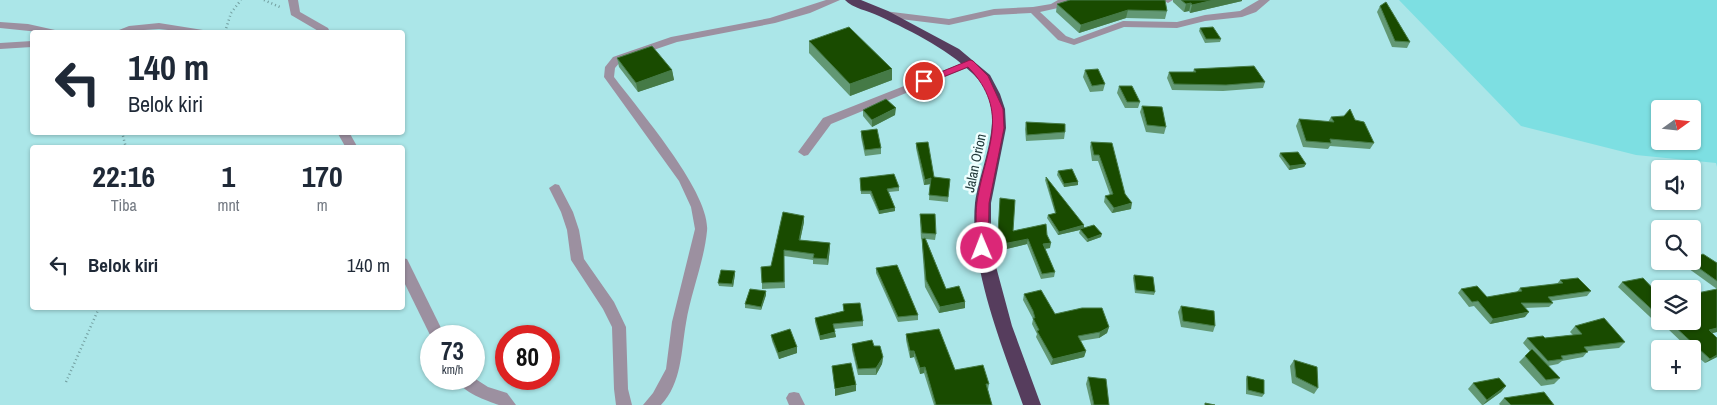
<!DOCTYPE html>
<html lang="id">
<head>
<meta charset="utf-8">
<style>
  body { margin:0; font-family:"Archivo Narrow",sans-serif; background:#f2f2f3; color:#1f2937; height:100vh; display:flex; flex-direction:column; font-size:19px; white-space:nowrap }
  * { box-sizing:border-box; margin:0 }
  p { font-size:16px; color:#747a83 }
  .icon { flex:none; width:28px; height:28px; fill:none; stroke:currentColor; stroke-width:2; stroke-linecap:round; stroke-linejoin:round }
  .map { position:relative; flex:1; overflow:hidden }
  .side { position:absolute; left:30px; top:145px; width:375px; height:165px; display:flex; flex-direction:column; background:#fff; border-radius:5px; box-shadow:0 1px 4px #0004 }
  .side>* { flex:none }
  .hud { position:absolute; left:30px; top:30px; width:375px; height:105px; border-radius:5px; box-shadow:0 1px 4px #0004; background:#fff; color:#1f2937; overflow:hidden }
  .needle { width:32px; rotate:75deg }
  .fabs { position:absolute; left:1651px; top:100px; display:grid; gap:10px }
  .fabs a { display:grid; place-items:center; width:50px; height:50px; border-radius:5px; background:#fff; box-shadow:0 1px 4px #0004; font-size:25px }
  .speed { position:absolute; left:420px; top:325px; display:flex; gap:10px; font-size:25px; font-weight:700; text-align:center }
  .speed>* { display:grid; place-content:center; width:65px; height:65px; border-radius:50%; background:#fff; box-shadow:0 1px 4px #0004; line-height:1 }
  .speed small { font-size:12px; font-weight:400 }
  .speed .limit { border:8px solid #d22; background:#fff; color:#111 }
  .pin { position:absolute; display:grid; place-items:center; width:42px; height:42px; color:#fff; margin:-21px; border:2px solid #fff; border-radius:50%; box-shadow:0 1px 5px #0007 }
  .me { position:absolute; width:55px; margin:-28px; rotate:359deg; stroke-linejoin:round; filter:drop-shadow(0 0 4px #0008) }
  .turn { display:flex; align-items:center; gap:18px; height:105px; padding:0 15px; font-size:22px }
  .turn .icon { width:65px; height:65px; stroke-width:2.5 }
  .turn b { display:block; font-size:35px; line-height:42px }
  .eta { display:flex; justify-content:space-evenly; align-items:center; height:85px; text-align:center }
  .eta b { font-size:30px; font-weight:700; line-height:35px }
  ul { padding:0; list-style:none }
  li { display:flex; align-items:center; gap:15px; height:70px; padding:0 15px }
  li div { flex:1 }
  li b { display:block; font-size:19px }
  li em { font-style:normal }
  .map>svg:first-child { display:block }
</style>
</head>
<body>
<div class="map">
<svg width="1717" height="405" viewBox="0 0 1717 405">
  <rect width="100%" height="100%" fill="#abe6e8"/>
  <path fill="#7ddfe2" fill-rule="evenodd" d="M1399 0H1717V167L1716 163 1636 155 1521 126ZM1660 109H1692V141H1660Z"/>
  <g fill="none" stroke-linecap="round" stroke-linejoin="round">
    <g stroke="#719d9e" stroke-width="2.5" stroke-dasharray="1 3" stroke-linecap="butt">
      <polyline points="264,0 282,8"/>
      <polyline points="225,32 231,13 241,0"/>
      <polyline points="122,132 126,148"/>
      <polyline points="66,382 99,308"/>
    </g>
    <g fill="#9c90a0" fill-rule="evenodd">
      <polygon points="288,0 298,0 300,12 328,28 330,32 320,32 291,15"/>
      <path d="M826 0H840L810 13 775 23 677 42 621 61 615 68 614 77C638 109 711 193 707 231 704 262 691 292 686 323 681 351 682 383 661 405H643L653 393 666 369 672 322 695 229 691 207 679 181 604 77 605 67 613 57 671 37 770 18Z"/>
      <polygon points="1058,0 1070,0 1058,8 1040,12 1066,36 1074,39 1123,21 1177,22 1205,15 1240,11 1259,0 1270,0 1256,12 1242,17 1205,21 1177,28 1124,27 1074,45 1058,40 1031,13 994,15 949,25 884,17 879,14 884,11 949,19 994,9 1033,7 1051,4"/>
      <polygon points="1162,0 1173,0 1168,3"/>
      <polygon points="0,22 28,24 55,30 56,32 39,32 0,28"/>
      <polygon points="159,23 203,30 204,32 186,32 159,29 114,32 129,26"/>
      <polygon points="32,41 32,47 0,49 0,43"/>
      <polygon points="970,60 974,61 975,63 974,65 831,124 808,155 804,156 798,152 823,118"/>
      <polygon points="337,132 349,132 358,148 346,148"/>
      <polygon points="555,184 559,185 573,212 579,230 584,259 614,302 626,327 628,389 632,405 616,405 614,389 612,327 603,309 571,260 567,230 561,212 549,188"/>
      <polygon points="402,258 407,259 409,263 445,336 431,337 402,278"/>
      <path d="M474 378 488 387 507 393 516 405C511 405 504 405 499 405 487 401 462 392 456 379Z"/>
      <polygon points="794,392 799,393 805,405 789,405 786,398 789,393"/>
    </g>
    <path fill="#563d5d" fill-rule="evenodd" d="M845 0H861L888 11 959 49 990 75 1000 94 1005 109 1006 128 991 203V248L1012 326 1041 405H1023C1002 346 969 266 975 203 980 166 1009 111 978 79 952 51 913 32 879 16 869 11 852 8 845 0Z"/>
  </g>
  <g fill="#629874">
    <polygon points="1173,0 1242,0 1242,1 1190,13 1189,11 1184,12 1173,2"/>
    <polygon points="1057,4 1167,11 1165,19 1126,18 1079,33 1056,12"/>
    <polygon points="1380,6 1410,42 1407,48 1392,47 1377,12"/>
    <polygon points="1200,28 1221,39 1220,42 1205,43 1199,31"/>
    <polygon points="809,41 892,80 850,96 809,53"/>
    <polygon points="617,58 672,70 674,80 638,92 619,67"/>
    <polygon points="1194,69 1265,82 1263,88 1223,91 1172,90 1167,78 1169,72 1193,72"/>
    <polygon points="1085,70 1105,84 1103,91 1090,92 1083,77"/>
    <polygon points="1119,86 1140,102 1138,108 1125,108 1117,93"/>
    <polygon points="1142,106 1166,127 1164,134 1146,132 1140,112"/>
    <polygon points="863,110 895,115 872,127 863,116"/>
    <polygon points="1331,117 1355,120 1374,143 1370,149 1330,146 1328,149 1303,147 1296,126 1299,119 1328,122"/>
    <polygon points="1026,122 1065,132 1064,139 1026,141 1025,129"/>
    <polygon points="861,131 881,148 881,154 865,156 861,137"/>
    <polygon points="1091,142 1125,194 1131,209 1112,213 1104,202 1105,196 1110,195 1098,161 1092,161 1090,147"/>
    <polygon points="916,143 934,177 950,179 948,202 929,200 930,184 924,185 916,148"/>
    <polygon points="1280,153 1306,164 1304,167 1289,170 1279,156"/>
    <polygon points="1058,171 1078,182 1078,185 1064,187 1057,175"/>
    <polygon points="1046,177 1084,228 1101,237 1087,242 1079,233 1080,230 1058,235 1047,218 1048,215 1055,213 1045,180"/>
    <polygon points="860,178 899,187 899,191 889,192 895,208 895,211 879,214 870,194 861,194"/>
    <polygon points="1000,204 1013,231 1047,235 1050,248 1045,249 1055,272 1054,277 1041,279 1027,244 1002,250 997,239"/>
    <polygon points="920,214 936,234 935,240 926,239 946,289 965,302 965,308 939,313 925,287 922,245 922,239 921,239 920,221"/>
    <polygon points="804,216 804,222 800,240 830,243 830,248 828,265 813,264 813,260 784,256 785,288 762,289 762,283 771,266"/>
    <polygon points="1689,261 1717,263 1717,289 1685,266"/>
    <polygon points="876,268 918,315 918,320 898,322 876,273"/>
    <polygon points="735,271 735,274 733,287 719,286 718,283"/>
    <polygon points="1134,275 1155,292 1154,295 1135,293 1133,278"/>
    <polygon points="1560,280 1591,291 1587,296 1551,301 1553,303 1549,307 1525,308 1525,317 1490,324 1474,306 1469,307 1458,293 1461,289 1487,297 1517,292 1520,288 1557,284"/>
    <polygon points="1622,282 1660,296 1660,321 1692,321 1717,289 1717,332 1712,333 1717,357 1705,363 1692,352 1692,349 1689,349 1668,329 1664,330 1618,287"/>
    <polygon points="766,291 766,295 761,310 745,308 745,304"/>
    <polygon points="1024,294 1055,314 1109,327 1107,333 1099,338 1080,341 1086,351 1084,357 1051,365 1036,337 1037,334 1032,324 1033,319 1032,317 1023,300"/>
    <polygon points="843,304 863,321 863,326 834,329 836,337 820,340 815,322 815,318 844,311"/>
    <polygon points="1181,306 1215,326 1213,332 1181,327 1178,312"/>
    <polygon points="1575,326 1625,342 1619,348 1588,351 1583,357 1562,361 1558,364 1548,366 1560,378 1554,384 1541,386 1519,362 1530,351 1523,343 1527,338 1545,338 1573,335 1570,332"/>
    <polygon points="906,334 955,370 989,384 988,390 992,405 934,405 924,373 920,374 914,357 910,358 906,340"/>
    <polygon points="771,335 797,347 797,353 779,359 772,341"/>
    <polygon points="852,344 874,346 883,357 882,364 876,375 858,375 852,350"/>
    <polygon points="1294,360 1318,388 1314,394 1292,383 1290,366"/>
    <polygon points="1247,376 1264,394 1262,397 1246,394 1246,379"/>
    <polygon points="1088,377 1109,405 1091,405 1086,384"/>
    <polygon points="1473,383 1506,386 1501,392 1483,405 1482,405 1468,389"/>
    <polygon points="1504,398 1554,405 1500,405 1499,404"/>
  </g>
  <g fill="#457a46">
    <polygon points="1214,0 1242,0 1242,1 1190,13 1192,5"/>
    <polygon points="1191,3 1189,11 1184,12 1186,4"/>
    <polygon points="1128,10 1126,18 1079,33 1081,25"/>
    <polygon points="892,69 892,80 850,96 850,84"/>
    <polygon points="672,70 674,80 638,92 636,83"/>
    <polygon points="896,108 895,115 872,127 872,120"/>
    <polygon points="1306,164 1304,167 1289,170 1290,166"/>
    <polygon points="931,178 931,184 924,185 925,180"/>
    <polygon points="1078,182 1078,185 1064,187 1064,184"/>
    <polygon points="1132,203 1131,209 1112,213 1114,208"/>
    <polygon points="895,208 895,211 879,214 879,211"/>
    <polygon points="804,216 804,222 799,246 799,240"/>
    <polygon points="1084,225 1084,229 1058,235 1059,232"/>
    <polygon points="1102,234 1101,237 1087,242 1088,239"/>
    <polygon points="1028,239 1027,244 1002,250 1003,244"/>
    <polygon points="830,243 830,248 828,265 827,259"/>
    <polygon points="1051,243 1050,248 1042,249 1043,244"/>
    <polygon points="735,271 735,274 733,287 732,284"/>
    <polygon points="766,291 766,295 761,310 761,307"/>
    <polygon points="965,302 965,308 939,313 940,307"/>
    <polygon points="1529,312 1525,317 1490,324 1493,319"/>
    <polygon points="1109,327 1107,333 1099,338 1100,332"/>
    <polygon points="1717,328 1717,332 1704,335 1709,330"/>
    <polygon points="835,332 836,337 820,340 820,336"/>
    <polygon points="797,347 797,353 779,359 778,353"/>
    <polygon points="910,351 914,351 914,357 910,358"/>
    <polygon points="1086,351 1084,357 1051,365 1053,359"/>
    <polygon points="1717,355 1717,357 1705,363 1710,359"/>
    <polygon points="883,357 882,364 876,375 876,368"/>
    <polygon points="925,367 924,373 920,374 920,368"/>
    <polygon points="856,385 856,391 835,396 835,389"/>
    <polygon points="1506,386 1501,392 1483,405 1487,400"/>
  </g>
  <g fill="#194b00" stroke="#457a46">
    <polygon points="1070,0 1165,0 1167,11 1128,10 1081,25 1057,4"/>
    <polygon points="1181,0 1214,0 1192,5 1191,3 1186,4"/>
    <polygon points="1386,2 1410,42 1395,41 1380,6"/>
    <polygon points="849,27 892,69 850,84 809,41"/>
    <polygon points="1213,27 1221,39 1206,39 1200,28"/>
    <polygon points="652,46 672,70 636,83 617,58"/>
    <polygon points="1254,66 1265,82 1226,85 1174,84 1169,72 1196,72 1194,69"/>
    <polygon points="1098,69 1105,84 1092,86 1085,70"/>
    <polygon points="1119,86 1132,86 1140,102 1127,102"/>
    <polygon points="886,99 896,108 872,120 863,110"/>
    <polygon points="1142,106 1162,107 1166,127 1147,125"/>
    <polygon points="1350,109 1355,120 1364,122 1374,143 1330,139 1331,143 1306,141 1299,119 1334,122 1331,117 1344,116"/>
    <polygon points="1026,122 1065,124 1065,132 1027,135"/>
    <polygon points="877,129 881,148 865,150 861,131"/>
    <polygon points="928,142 934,177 950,179 948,197 929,195 931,178 925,180 916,143"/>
    <polygon points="1091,142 1112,143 1125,194 1132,203 1114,208 1105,196 1113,194 1099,155 1094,155"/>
    <polygon points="1298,152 1306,164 1290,166 1280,153"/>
    <polygon points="1072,169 1078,182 1064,184 1058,171"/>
    <polygon points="894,174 899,187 887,189 895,208 879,211 871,191 861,191 860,178"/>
    <polygon points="1046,177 1084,225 1059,232 1048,215 1056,213"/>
    <polygon points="1000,198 1015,200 1013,231 1046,224 1047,235 1051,243 1043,244 1055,272 1042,274 1028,239 1003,244 998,234"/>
    <polygon points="783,212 804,216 799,240 830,243 827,259 813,258 814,254 784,250 784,282 762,283 761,267 771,266"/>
    <polygon points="920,214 935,214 936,234 922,233"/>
    <polygon points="1094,225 1102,234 1088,239 1080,229"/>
    <polygon points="925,238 946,289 959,286 965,302 940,307 926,280 922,239"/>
    <polygon points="1703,254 1717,263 1717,281 1689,261 1692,261 1692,259"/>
    <polygon points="897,265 918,315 898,317 876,268"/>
    <polygon points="721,270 735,271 732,284 718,283"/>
    <polygon points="1134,275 1153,277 1155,292 1136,290"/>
    <polygon points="1578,278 1591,291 1548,297 1553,303 1521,303 1529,312 1493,319 1478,301 1472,302 1461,289 1477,286 1487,297 1522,291 1520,288 1563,283 1560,280"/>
    <polygon points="1643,278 1660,296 1660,317 1622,282"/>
    <polygon points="750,289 766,291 761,307 745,304"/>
    <polygon points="1717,289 1717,328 1709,330 1717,338 1717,355 1710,359 1673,325 1668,325 1664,321 1692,321 1692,294"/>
    <polygon points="1041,290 1055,314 1082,308 1102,308 1109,327 1100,332 1078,336 1086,351 1053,359 1037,331 1039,330 1033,318 1035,318 1033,311 1024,294"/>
    <polygon points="860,303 863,321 833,324 835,332 820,336 815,318 844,311 843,304"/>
    <polygon points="1181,306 1214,311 1215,326 1183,321"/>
    <polygon points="1604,318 1625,342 1584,347 1588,352 1561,356 1563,359 1548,361 1527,338 1543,336 1545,338 1582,334 1575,326"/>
    <polygon points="790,329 797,347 778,353 771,335"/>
    <polygon points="939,329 955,370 983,365 989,384 986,384 992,405 936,405 925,367 920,368 914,351 910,351 906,334"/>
    <polygon points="872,340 874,346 880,346 883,357 876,368 858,369 852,344"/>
    <polygon points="1532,349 1560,378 1546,380 1525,356"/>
    <polygon points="1294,360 1317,367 1318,388 1296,377"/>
    <polygon points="851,363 856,385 835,389 832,366"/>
    <polygon points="1247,376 1264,380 1264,394 1248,390"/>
    <polygon points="1088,377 1106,379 1109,405 1094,405"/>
    <polygon points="1499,378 1506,386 1487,400 1473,383"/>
    <polygon points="1544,392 1554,405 1511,405 1504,398"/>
    <polygon points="1205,403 1215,405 1205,405"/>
  </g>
  <path fill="#db2777" stroke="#8e194d" d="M970 60 973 61 988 76 1003 109 1004 128 989 203 988 248 982 253 977 248C977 233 975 217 977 202 985 150 1012 112 968 67L928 83 924 84 919 81Z"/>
  <g text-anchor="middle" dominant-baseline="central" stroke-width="5" stroke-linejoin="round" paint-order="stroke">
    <g font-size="14" fill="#233b3c" stroke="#edffff">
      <text transform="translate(975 163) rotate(-78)">Jalan Orion</text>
    </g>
  </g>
</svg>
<div class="fabs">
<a><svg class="needle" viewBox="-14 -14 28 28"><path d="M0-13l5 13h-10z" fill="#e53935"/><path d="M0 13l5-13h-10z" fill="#747a83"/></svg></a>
<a><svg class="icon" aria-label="sound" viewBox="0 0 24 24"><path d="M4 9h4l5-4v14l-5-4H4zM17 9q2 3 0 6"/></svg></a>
<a><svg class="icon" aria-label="search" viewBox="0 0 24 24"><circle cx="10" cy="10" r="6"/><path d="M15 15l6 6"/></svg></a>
<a><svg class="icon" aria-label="layers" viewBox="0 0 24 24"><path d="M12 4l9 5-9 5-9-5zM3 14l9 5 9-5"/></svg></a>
<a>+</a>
</div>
<div class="speed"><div>73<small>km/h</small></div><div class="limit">80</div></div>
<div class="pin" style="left:924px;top:81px;background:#d93025"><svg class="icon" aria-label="arrive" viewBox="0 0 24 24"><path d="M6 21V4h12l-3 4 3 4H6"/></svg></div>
<svg class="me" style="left:982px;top:248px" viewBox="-20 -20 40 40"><circle r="17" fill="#db2777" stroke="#fff" stroke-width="3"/><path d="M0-11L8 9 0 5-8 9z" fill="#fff"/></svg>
<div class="hud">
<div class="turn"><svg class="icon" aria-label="left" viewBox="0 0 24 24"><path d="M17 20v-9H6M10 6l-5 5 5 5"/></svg><div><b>140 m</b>Belok kiri</div></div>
</div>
<section class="side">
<div class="eta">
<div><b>22:16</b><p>Tiba</p></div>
<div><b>1</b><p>mnt</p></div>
<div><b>170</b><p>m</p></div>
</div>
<ul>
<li><svg class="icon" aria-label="left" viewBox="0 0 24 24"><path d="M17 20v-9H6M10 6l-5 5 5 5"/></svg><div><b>Belok kiri</b></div><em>140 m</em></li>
</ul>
</section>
</div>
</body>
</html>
